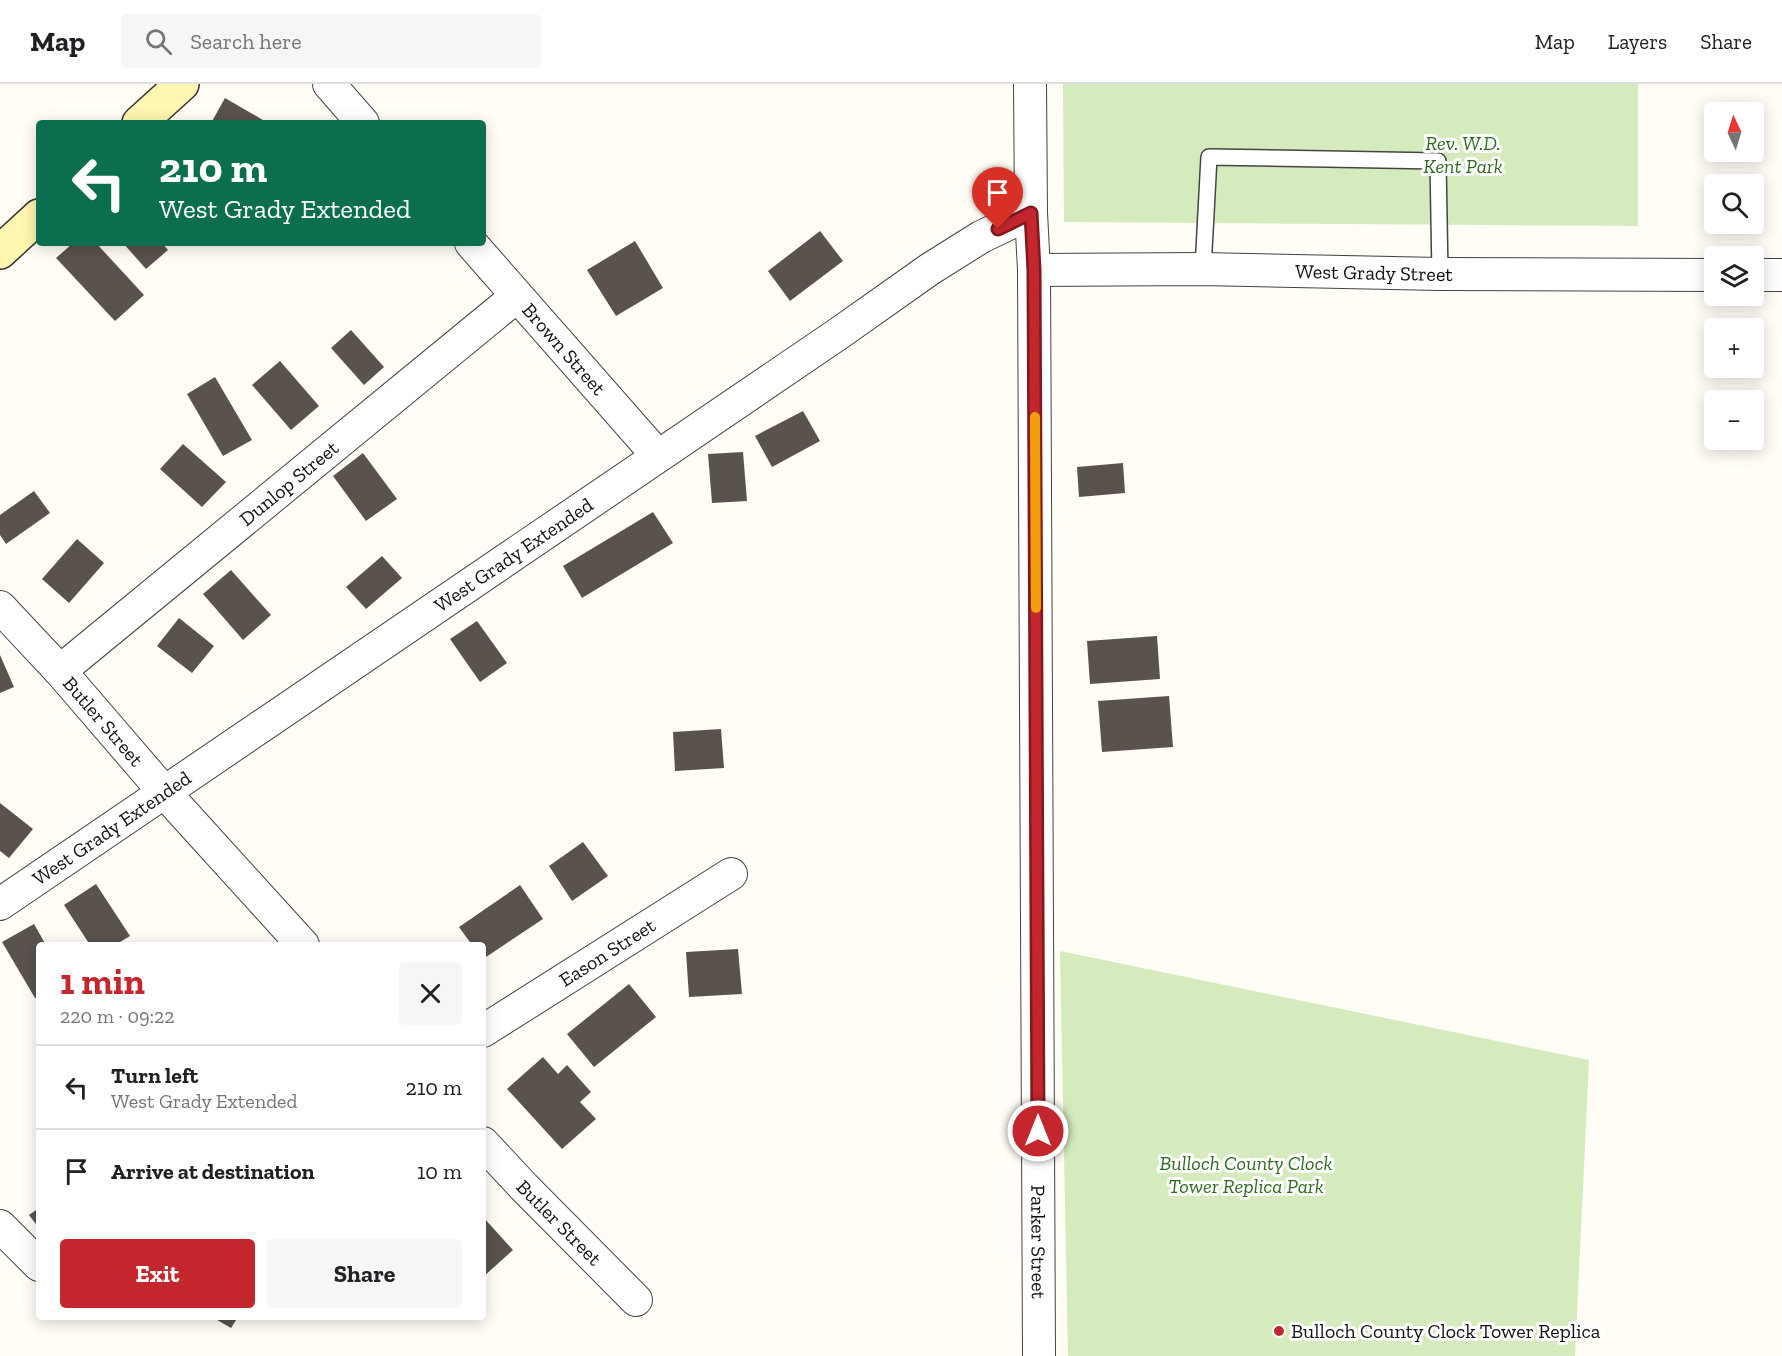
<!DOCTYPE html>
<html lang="en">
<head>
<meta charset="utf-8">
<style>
  body { margin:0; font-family:"Zilla Slab",serif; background:#f6f6f6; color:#202124; height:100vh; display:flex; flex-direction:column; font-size:22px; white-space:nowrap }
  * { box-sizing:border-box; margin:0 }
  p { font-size:20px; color:#757577 }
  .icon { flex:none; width:33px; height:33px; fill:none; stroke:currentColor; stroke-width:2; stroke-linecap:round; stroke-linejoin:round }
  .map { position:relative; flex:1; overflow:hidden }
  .panel { position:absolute; left:36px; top:858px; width:450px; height:378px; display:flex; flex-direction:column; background:#fff; border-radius:6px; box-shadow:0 3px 15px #0003 }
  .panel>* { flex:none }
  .hud { position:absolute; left:36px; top:36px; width:450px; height:126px; border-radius:6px; box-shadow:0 3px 15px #0003; background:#0b6e4f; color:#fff; overflow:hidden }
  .needle { width:39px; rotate:356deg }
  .tools { position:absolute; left:1704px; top:18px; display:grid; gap:12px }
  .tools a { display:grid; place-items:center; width:60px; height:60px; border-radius:6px; background:#fff; box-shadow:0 3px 15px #0003; font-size:30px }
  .pin { position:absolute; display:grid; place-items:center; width:51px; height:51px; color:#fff; margin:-62px -26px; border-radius:50% 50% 50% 0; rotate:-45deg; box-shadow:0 0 6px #0007 }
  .pin .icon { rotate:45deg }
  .me { position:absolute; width:66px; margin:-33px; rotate:0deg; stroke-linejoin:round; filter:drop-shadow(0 0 4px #0008) }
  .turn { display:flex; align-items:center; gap:21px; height:126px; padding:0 24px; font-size:27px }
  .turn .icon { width:78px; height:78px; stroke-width:2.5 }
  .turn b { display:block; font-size:42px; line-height:51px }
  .round { display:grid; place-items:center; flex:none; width:63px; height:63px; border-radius:6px; background:#f6f6f6 }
  .head { display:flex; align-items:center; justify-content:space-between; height:102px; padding:0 24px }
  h1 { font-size:36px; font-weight:700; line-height:45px; color:#c4262e }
  .button { display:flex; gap:12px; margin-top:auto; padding:12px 24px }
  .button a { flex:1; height:69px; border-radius:6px; background:#c4262e; color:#fff; font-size:24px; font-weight:700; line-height:69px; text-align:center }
  .button a+a { background:#f6f6f6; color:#202124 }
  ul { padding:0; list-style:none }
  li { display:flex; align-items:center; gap:18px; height:84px; padding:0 24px; border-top:2px solid #e0e0e0 }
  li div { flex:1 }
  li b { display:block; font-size:22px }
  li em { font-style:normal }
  header { display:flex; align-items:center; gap:36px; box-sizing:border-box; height:84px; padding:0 30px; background:#fff; border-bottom:2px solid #e0e0e0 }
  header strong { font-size:28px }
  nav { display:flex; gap:33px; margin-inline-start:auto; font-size:21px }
  .search { width:420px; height:54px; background:#f6f6f6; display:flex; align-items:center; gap:15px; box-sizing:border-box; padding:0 21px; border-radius:6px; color:#757577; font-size:22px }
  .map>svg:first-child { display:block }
</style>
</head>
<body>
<header>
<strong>Map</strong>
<div class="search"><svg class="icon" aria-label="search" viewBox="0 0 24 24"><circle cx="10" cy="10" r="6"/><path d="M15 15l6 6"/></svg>Search here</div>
<nav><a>Map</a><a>Layers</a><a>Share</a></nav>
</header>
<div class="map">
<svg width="1782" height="1272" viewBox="0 0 1782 1272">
  <rect width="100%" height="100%" fill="#fffdf5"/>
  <g fill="#d5ebbd">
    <polygon points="1063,0 1638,0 1638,142 1064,138"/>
    <polygon points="1060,867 1589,976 1575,1272 1068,1272"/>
  </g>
  <g fill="#5a524d">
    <polygon points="225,14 268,39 211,39"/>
    <polygon points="820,147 843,177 790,217 768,187"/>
    <polygon points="635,157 663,204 616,232 587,186"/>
    <polygon points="73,159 96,159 144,211 115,237 56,174"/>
    <polygon points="123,159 162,159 168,166 146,185"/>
    <polygon points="351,246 384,283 364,301 331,264"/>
    <polygon points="280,277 319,322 291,346 252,301"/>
    <polygon points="215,293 252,356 223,372 187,310"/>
    <polygon points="803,327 820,357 772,383 755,352"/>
    <polygon points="183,360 226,398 202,423 160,385"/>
    <polygon points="743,368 747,417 712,419 708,370"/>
    <polygon points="363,369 397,415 366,437 333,392"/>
    <polygon points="1123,379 1125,409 1079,413 1077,383"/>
    <polygon points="34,407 50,429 6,460 0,451 0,431"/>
    <polygon points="653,428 673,459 582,514 563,482"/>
    <polygon points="77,455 104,479 69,519 42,495"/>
    <polygon points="382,472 402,494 366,525 346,503"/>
    <polygon points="231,486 271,531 243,556 203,510"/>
    <polygon points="179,534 214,562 192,589 157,562"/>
    <polygon points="477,537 507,579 480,598 450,555"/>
    <polygon points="1157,552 1160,595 1090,600 1087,557"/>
    <polygon points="0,571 14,603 0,609"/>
    <polygon points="1169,612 1173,663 1102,668 1098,617"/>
    <polygon points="721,645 724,684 675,687 673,648"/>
    <polygon points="0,719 33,745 9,774 0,767"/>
    <polygon points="583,758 608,792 572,817 549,782"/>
    <polygon points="96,800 130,852 115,861 90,861 64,821"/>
    <polygon points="520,801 543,835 483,875 483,861 472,861 459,843"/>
    <polygon points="34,840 46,861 39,861 39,912 35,914 2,858"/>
    <polygon points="738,865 742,910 689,913 686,868"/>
    <polygon points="629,900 656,933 594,983 567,950"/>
    <polygon points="543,973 558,990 567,981 591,1008 580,1018 596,1035 562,1065 507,1005"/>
    <polygon points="39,1124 39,1144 29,1131"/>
    <polygon points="483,1133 513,1166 483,1193"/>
    <polygon points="212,1233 238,1233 231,1244"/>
  </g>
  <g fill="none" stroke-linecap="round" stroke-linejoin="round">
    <g stroke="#444" stroke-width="18">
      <polyline id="lane" points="1203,185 1209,73 1438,77 1440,190"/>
    </g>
    <g stroke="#444" stroke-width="34">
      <g id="street">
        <polyline points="329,0 363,39"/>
        <path id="s1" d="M1030 0 1031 129 1034 186 1039 1272"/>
        <path id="s2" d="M471 159 658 372"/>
        <path id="s3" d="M1034 186 1203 185 1440 190 1714 191"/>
        <polyline points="1754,191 1782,191"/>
        <path id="s4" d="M0 523 60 587 165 709 303 861"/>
        <path id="s5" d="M60 587 517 212"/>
        <path id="s6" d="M0 820 838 250 930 185 981 153 1031 129"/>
        <path id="s7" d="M483 947 731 790"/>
        <path id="s8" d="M483 1059 524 1103 636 1216"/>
        <polyline points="0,1142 39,1181"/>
      </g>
    </g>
    <g stroke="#333" stroke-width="36">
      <g id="secondary">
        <polyline points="139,39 182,0"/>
        <polyline points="0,168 39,132"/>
      </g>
    </g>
    <use href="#lane" stroke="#fff" stroke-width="15"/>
    <use href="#street" stroke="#fff" stroke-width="32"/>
    <use href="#secondary" stroke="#fff6b0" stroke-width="33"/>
  </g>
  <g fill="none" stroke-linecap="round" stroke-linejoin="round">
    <g stroke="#7f191e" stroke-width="15">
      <polyline id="route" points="998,145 1031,129 1034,186 1038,1047"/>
    </g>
    <use href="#route" stroke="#c4262e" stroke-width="10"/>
    <polyline stroke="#f59e0b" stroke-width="10" points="1035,333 1036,524"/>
  </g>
  <circle fill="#c4262e" stroke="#fff" stroke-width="2" cx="1279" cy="1247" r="6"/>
  <g text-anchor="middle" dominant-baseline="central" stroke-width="6" stroke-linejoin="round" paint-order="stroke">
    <g font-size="20" font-style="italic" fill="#2f6b1f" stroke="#fff">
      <text x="1463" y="59">Rev. W.D.<tspan x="1463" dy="23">Kent Park</tspan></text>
      <text x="1246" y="1079">Bulloch County Clock<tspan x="1246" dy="23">Tower Replica Park</tspan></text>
    </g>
    <g font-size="20" fill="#111" stroke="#fff">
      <text stroke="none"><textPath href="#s3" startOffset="340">West Grady Street</textPath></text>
      <text stroke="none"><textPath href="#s2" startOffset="141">Brown Street</textPath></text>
      <text stroke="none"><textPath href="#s5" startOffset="296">Dunlop Street</textPath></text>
      <text stroke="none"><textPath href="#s6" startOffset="621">West Grady Extended</textPath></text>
      <text stroke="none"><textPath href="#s4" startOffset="154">Butler Street</textPath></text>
      <text stroke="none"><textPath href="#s6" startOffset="135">West Grady Extended</textPath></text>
      <text stroke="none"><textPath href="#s7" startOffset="147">Eason Street</textPath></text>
      <text stroke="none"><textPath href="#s8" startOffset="110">Butler Street</textPath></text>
      <text stroke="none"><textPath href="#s1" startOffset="1158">Parker Street</textPath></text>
    </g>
    <g font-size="20" fill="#111" stroke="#fff" text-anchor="start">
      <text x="1291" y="1247">Bulloch County Clock Tower Replica</text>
    </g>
  </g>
</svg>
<div class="tools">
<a><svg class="needle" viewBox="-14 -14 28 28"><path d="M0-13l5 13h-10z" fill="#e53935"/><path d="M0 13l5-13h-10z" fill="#757577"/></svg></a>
<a><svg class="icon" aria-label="search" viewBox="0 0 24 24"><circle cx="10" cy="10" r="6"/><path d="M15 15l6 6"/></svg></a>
<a><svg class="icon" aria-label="layers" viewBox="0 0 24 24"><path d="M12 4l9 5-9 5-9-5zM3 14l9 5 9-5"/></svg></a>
<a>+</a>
<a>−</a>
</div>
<div class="pin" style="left:998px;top:145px;background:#d93025"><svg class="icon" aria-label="arrive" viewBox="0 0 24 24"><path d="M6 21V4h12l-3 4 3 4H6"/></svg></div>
<svg class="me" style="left:1038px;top:1047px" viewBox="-20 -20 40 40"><circle r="17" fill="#c4262e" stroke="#fff" stroke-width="3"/><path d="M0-11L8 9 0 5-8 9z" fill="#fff"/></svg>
<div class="hud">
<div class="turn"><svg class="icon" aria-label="left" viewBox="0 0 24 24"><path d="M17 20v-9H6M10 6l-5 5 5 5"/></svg><div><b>210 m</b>West Grady Extended</div></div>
</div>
<section class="panel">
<div class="head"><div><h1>1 min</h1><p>220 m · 09:22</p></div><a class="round"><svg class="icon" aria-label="close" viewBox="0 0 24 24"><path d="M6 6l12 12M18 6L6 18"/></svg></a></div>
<ul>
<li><svg class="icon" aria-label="left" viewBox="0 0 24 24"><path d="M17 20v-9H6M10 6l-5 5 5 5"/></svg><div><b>Turn left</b><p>West Grady Extended</p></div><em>210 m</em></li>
<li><svg class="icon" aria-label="arrive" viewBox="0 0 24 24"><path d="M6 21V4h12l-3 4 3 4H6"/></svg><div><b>Arrive at destination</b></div><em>10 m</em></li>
</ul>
<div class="button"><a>Exit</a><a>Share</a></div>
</section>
</div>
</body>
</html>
